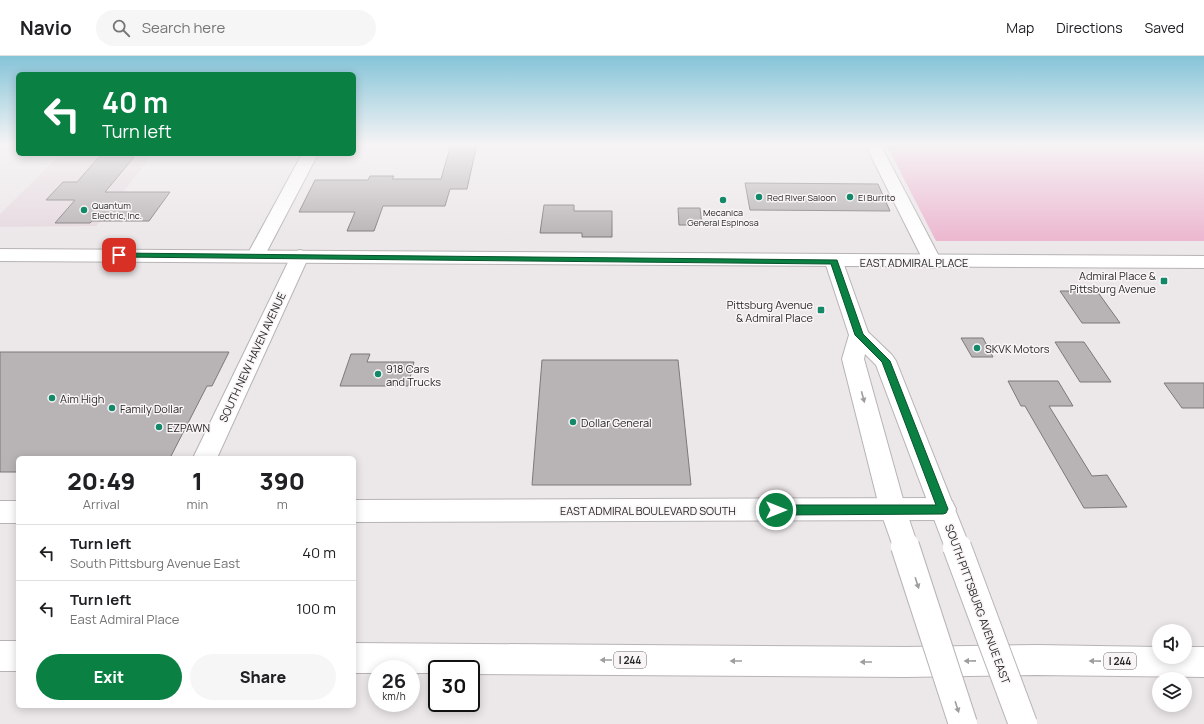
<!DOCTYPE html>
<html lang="en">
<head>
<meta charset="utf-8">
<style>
  body { margin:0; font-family:Manrope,sans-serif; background:#f6f6f6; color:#202124; height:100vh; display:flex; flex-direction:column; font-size:15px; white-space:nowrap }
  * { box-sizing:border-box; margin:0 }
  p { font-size:13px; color:#757577 }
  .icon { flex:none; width:22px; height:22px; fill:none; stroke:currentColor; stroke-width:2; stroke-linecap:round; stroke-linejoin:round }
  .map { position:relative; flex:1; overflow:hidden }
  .drawer { position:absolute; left:16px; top:400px; width:340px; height:252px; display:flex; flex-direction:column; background:#fff; border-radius:6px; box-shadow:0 2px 10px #0003 }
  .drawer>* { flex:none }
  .guide { position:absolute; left:16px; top:16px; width:340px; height:84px; border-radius:6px; box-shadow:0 2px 10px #0003; background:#0b8043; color:#fff; overflow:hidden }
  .buttons { position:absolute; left:1152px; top:568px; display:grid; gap:8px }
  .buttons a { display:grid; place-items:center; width:40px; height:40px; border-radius:50%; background:#fff; box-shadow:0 2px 10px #0003; font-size:20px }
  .speed { position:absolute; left:368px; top:604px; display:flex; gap:8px; font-size:20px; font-weight:700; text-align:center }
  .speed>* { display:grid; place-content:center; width:52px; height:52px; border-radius:50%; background:#fff; box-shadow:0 2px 10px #0003; line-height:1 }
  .speed small { font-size:10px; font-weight:400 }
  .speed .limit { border:2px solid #111; border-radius:6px; background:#fff; color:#111 }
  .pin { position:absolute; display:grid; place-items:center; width:34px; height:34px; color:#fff; margin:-17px; border-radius:8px; box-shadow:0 2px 6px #0006 }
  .me { position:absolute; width:44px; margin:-22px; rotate:90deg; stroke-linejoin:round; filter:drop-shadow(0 0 3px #0008) }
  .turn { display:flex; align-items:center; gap:14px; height:84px; padding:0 20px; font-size:18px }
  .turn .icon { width:52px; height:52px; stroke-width:2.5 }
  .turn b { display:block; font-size:28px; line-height:34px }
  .eta { display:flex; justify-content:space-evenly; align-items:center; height:68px; text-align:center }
  .eta b { font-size:24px; font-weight:800; line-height:28px }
  .cta { display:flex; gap:8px; margin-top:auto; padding:8px 20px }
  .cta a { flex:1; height:46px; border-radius:24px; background:#0b8043; color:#fff; font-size:16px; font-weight:800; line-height:46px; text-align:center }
  .cta a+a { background:#f6f6f6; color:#202124 }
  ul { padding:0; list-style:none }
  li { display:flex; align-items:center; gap:12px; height:56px; padding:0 20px; border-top:1px solid #e0e0e0 }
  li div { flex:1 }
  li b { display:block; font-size:15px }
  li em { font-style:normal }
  header { display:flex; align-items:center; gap:24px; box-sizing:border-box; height:56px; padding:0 20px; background:#fff; border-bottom:1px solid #e0e0e0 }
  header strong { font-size:19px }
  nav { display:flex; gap:22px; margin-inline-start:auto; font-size:14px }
  .search { width:280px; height:36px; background:#f6f6f6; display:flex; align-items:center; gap:10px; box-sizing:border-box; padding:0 14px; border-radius:22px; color:#757577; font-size:15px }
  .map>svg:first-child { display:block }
</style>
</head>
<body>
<header>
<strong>Navio</strong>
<div class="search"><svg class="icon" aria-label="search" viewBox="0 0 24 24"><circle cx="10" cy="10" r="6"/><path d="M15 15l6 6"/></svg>Search here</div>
<nav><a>Map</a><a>Directions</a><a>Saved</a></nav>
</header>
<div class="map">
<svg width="1204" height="668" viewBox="0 0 1204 668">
  <rect width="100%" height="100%" fill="#ece7e9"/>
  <polygon fill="#e6d9df" points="61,98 153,98 96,170 0,171 0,158"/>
  <polygon fill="#ecb9d1" points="886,88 1204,88 1204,185 936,185"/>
  <g fill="#b8b3b5" stroke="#7d797b">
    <polygon points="451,88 477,88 467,133 450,133 445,150 383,150 374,175 347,175 355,156 299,156 315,124 368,124 370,120 394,120 392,123 441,123"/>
    <polygon points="99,101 134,101 105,136 170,136 149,165 92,165 90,167 55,167 75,144 46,144 63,126 77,126"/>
    <polygon points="745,127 878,128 890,155 750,154"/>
    <polygon points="544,149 574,149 574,155 612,155 612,181 582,181 582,177 540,177"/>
    <polygon points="678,152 700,152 702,169 679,169"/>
    <polygon points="1060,235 1097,235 1120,267 1082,267"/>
    <polygon points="961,282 983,282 993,301 972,301"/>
    <polygon points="1055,286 1084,286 1111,326 1080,326"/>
    <polygon points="0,296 229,296 212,330 207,330 170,402 18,402 18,416 0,416"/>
    <polygon points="351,298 370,298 367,306 414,306 408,330 340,330"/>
    <polygon points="542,304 678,304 691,429 532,429"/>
    <polygon points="1008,325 1058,325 1073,350 1049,350 1092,420 1107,419 1127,451 1084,452 1025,350 1021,350"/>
    <polygon points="1164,327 1204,327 1204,352 1182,352"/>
  </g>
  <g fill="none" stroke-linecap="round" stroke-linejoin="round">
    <g stroke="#b8b4b6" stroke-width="2">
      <g id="minor">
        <polygon points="865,88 880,88 942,206 940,210 933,212 926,210"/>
        <polygon points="302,98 318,98 265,199 262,203 256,205 250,203 247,199"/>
        <polygon points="300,194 306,196 309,200 217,402 193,402 291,200 294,196"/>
        <polygon points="943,442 952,445 956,453 952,461 943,464 354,466 354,444"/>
        <rect x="0" y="445" width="18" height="22"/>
      </g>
    </g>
    <g stroke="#b8b4b6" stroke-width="2">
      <polygon id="tertiary" points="834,200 841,202 843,206 868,276 892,299 896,305 970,491 966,500 957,503 948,500 876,309 865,298 864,303 906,454 918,490 914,499 905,502 896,499 880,454 842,303 849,279 825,206 827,202"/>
    </g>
    <g stroke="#b8b4b6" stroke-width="2">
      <polygon id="secondary" points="0,193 1204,200 1204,212 0,205"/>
    </g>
    <g stroke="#b8b4b6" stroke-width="2">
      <g id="motorway">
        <rect x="0" y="585" width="18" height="30"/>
        <polygon points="354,587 905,591 1037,589 1159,591 1159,601 1185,601 1185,591 1204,591 1204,621 1037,619 905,621 471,618 471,613 437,613 437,617 411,617 411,613 377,613 377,617 354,617"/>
      </g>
    </g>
    <use href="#minor" fill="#fff" fill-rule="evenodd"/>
    <use href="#tertiary" fill="#fff" fill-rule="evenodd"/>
    <use href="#secondary" fill="#fff" fill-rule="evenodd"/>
    <use href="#motorway" fill="#fff" fill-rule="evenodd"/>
    <g stroke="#b8b4b6" stroke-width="30" stroke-linecap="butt">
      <g id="tertiary-bridge">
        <polyline points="905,490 963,668"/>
        <polyline points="957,491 1023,668"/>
      </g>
    </g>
    <use href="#tertiary-bridge" stroke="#fff" stroke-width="28"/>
  </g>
  <defs><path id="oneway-solid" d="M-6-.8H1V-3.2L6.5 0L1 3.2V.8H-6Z"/></defs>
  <g fill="#9f9e9e">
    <use href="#oneway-solid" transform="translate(863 341) rotate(75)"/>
    <use href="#oneway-solid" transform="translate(917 527) rotate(72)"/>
    <use href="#oneway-solid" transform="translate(606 604) rotate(-180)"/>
    <use href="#oneway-solid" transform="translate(736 605) rotate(-180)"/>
    <use href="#oneway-solid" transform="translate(970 605) rotate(179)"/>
    <use href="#oneway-solid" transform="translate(1095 605) rotate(-179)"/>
    <use href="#oneway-solid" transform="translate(866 606) rotate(-180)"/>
    <use href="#oneway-solid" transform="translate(957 651) rotate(72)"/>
  </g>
  <linearGradient id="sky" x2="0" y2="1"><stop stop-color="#85c4d8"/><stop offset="0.49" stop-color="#f6f4f5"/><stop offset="1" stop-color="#f6f4f5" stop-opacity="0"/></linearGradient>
  <rect width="1204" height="181" fill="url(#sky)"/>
  <polygon fill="#0b8043" stroke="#07532c" points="116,197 837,204 863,278 890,305 948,453 946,457 943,458 776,459 772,457 771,454 772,451 776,449 936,449 882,306 855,279 831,208 119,201 115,199"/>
  <g fill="#14896a" stroke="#f9f5f7" stroke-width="1.5">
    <circle cx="759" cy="141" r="4"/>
    <circle cx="850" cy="141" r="4"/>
    <circle cx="723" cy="144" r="4"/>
    <circle cx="84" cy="154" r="4"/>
    <rect x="1160" y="221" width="8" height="8" rx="2"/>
    <rect x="817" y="250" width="8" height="8" rx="2"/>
    <circle cx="977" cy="292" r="4"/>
    <circle cx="378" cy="318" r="4"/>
    <circle cx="52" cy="342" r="4"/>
    <circle cx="112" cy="352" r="4"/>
    <circle cx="573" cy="366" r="4"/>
    <circle cx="159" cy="371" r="4"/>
  </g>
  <g text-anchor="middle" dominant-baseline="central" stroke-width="3" stroke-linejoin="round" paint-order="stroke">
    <g font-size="9" fill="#292828" stroke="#f9f5f7" text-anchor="start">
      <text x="767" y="141">Red River Saloon</text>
      <text x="858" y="141">El Burrito</text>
      <text x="92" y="149">Quantum<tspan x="92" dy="10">Electric, Inc.</tspan></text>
      <text x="723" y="156" text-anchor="middle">Mecanica<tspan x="723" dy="10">General Espinosa</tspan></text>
    </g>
    <g fill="#f9f5f7" stroke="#676666" stroke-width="1">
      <rect x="614" y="596" width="32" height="16" rx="3"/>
      <rect x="1104" y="597" width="32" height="16" rx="3"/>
    </g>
    <g font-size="10" font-weight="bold" fill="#292828">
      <text x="630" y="604">I 244</text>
      <text x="1120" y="605">I 244</text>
    </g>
    <g font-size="11" fill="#292828" stroke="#f9f5f7">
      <text x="914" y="206">EAST ADMIRAL PLACE</text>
      <text transform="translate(252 301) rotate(-65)">SOUTH NEW HAVEN AVENUE</text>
      <text x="648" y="454">EAST ADMIRAL BOULEVARD SOUTH</text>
      <text transform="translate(978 548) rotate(70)">SOUTH PITTSBURG AVENUE EAST</text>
    </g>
    <g font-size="11" fill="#292828" stroke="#f9f5f7" text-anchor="start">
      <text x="1156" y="219" text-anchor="end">Admiral Place &amp;<tspan x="1156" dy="13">Pittsburg Avenue</tspan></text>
      <text x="813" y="248" text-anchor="end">Pittsburg Avenue<tspan x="813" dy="13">&amp; Admiral Place</tspan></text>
      <text x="985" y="292">SKVK Motors</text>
      <text x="386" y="312">918 Cars<tspan x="386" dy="13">and Trucks</tspan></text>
      <text x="60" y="342">Aim High</text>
      <text x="120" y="352">Family Dollar</text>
      <text x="581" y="366">Dollar General</text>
      <text x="167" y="371">EZPAWN</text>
    </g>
  </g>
</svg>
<div class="buttons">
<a><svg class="icon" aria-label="sound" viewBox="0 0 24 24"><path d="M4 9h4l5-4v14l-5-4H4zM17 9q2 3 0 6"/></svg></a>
<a><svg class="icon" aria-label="layers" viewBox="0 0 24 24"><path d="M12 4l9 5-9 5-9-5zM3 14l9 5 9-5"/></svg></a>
</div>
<div class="speed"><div>26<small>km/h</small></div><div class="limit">30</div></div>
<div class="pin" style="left:119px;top:199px;background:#d93025"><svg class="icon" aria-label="arrive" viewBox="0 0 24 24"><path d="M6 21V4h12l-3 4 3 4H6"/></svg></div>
<svg class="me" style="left:776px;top:454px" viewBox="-20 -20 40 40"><circle r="17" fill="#0b8043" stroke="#fff" stroke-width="3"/><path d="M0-11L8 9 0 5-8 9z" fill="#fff"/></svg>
<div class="guide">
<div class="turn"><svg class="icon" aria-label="left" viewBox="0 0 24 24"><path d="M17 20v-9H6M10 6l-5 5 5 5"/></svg><div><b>40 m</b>Turn left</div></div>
</div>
<section class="drawer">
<div class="eta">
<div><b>20:49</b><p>Arrival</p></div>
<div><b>1</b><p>min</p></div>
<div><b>390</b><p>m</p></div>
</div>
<ul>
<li><svg class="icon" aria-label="left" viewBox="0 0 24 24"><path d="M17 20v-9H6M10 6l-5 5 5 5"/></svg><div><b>Turn left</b><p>South Pittsburg Avenue East</p></div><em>40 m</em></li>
<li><svg class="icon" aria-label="left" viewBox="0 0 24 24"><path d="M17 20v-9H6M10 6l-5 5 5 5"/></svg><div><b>Turn left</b><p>East Admiral Place</p></div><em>100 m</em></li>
</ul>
<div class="cta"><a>Exit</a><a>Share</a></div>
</section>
</div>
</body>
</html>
